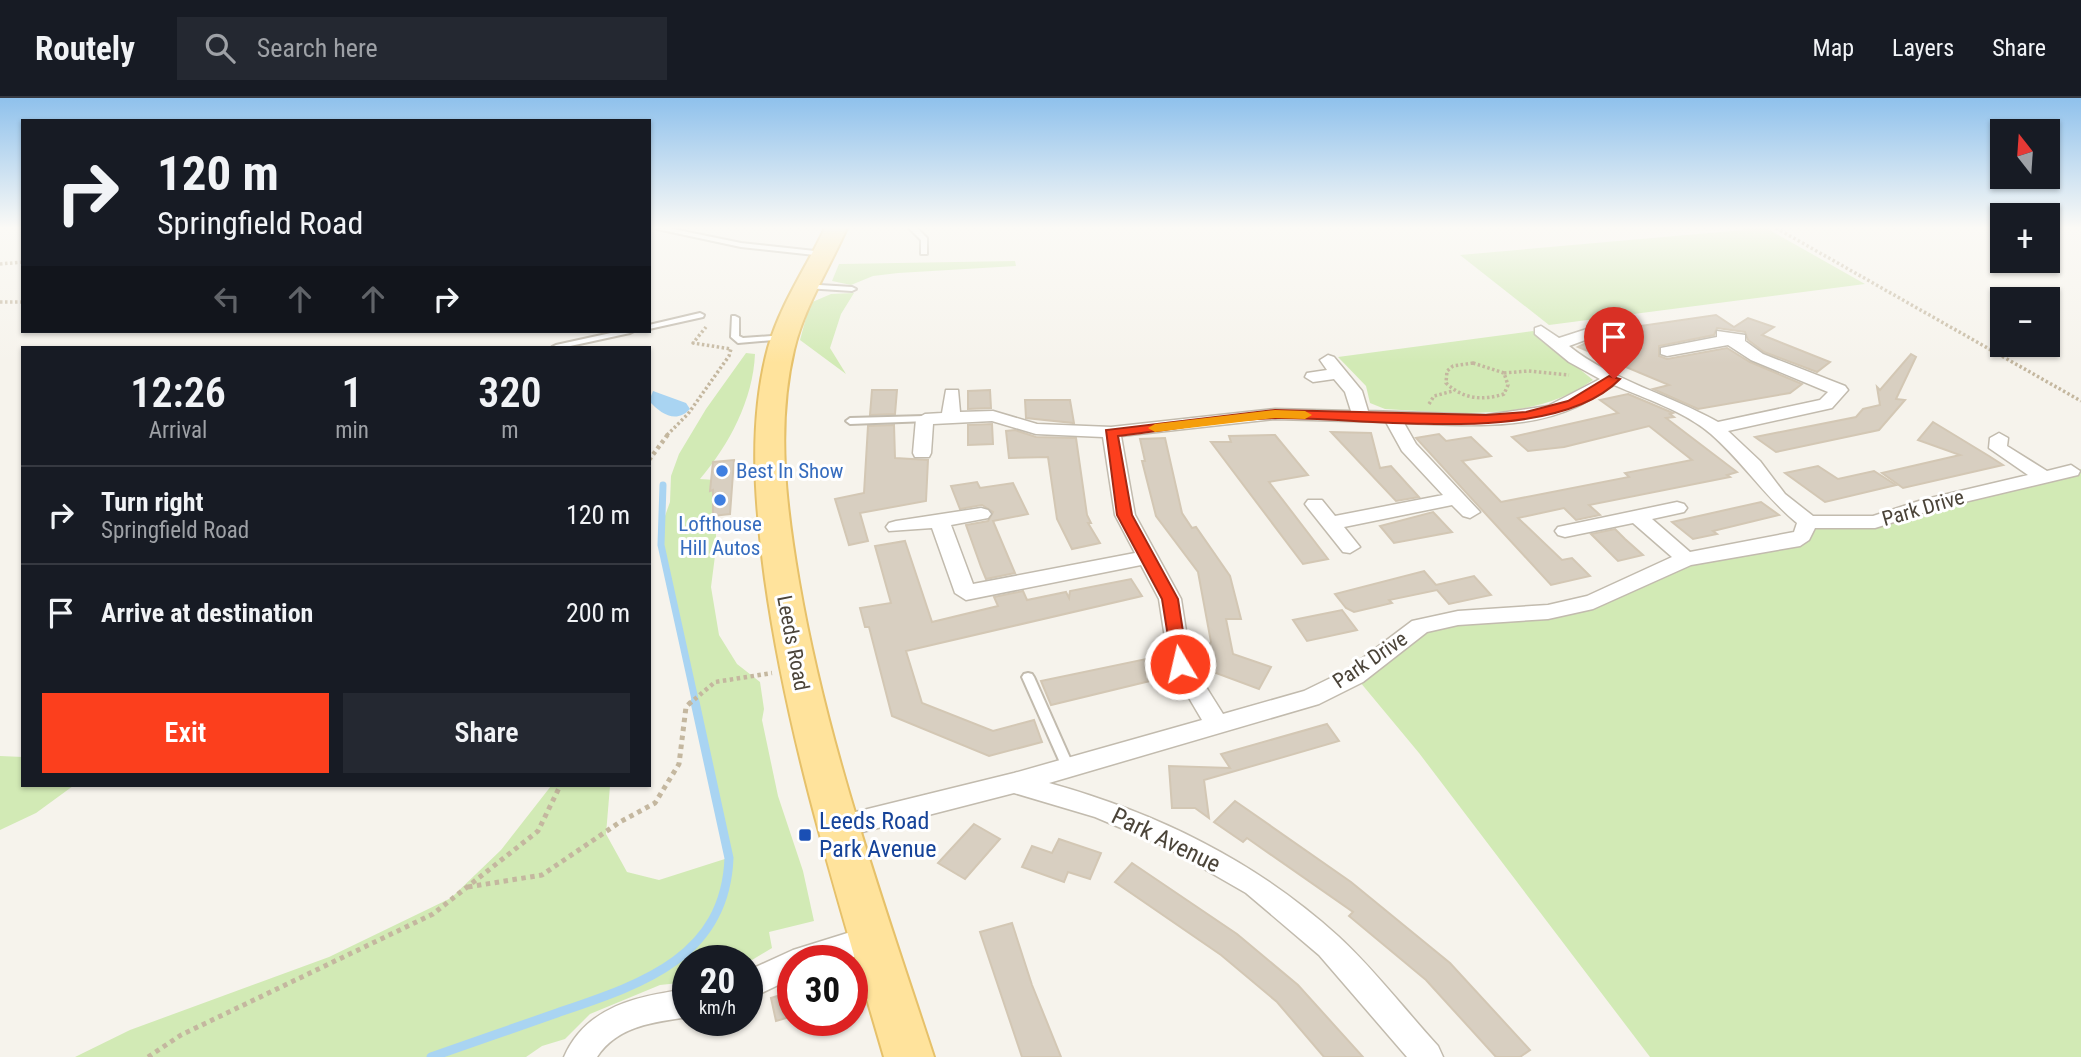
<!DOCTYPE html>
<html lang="en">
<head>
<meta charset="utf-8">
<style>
  body { margin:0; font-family:"Roboto Condensed",sans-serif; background:#242831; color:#f1f3f6; height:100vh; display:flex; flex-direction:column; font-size:26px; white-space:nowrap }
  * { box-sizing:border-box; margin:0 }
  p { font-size:23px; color:#9ea1a6 }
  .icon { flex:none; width:38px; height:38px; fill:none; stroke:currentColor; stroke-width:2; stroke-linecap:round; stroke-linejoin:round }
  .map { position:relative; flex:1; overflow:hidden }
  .sheet { position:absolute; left:21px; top:248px; width:630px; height:441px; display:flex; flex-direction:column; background:#171b24; border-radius:0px; box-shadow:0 2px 5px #0004 }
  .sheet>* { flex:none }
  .hud { position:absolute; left:21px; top:21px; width:630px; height:214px; border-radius:0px; box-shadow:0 2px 5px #0004; background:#171b24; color:#f1f3f6; overflow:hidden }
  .needle { width:46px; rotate:343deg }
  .controls { position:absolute; left:1990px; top:21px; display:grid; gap:14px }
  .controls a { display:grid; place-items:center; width:70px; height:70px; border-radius:0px; background:#171b24; box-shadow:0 2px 5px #0004; font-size:35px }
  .speed { position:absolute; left:672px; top:847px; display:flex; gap:14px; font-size:35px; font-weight:700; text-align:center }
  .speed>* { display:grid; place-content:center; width:91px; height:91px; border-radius:50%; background:#171b24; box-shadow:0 2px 5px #0004; line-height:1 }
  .speed small { font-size:18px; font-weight:400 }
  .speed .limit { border:10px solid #d22; background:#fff; color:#111 }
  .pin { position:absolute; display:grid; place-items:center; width:60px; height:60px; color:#fff; margin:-72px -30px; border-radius:50% 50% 50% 0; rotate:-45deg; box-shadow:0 0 7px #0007 }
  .pin .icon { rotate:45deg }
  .me { position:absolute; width:77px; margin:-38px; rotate:351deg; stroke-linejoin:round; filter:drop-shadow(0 0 5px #0008) }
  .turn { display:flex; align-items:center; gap:24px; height:147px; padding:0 21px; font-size:32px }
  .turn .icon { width:91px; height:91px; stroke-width:2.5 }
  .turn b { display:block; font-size:49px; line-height:60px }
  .lanes { display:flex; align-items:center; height:66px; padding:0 21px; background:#0003; justify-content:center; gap:35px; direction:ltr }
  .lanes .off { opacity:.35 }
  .eta { display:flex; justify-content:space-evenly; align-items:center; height:119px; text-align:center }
  .eta b { font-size:42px; font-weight:600; line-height:49px }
  .button { display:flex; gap:14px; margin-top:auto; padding:14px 21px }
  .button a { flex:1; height:80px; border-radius:0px; background:#fc3f1d; color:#fff; font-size:28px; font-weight:600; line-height:80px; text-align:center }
  .button a+a { background:#242831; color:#f1f3f6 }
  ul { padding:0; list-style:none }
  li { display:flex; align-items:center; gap:21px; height:98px; padding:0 21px; border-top:2px solid #363941 }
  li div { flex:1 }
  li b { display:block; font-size:26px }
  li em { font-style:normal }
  header { display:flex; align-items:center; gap:42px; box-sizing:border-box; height:98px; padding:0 35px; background:#171b24; border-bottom:2px solid #363941 }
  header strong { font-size:33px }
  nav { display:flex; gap:38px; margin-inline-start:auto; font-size:24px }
  .search { width:490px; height:63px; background:#242831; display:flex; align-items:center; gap:18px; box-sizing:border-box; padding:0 24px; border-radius:0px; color:#9ea1a6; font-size:26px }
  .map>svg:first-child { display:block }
</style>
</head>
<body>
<header>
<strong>Routely</strong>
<div class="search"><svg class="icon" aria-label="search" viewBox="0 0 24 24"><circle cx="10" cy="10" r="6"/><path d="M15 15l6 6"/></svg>Search here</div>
<nav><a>Map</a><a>Layers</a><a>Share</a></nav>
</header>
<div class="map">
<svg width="2081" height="959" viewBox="0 0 2081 959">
  <rect width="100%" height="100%" fill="#f6f3ec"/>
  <g fill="#d2eab5">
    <polygon points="1741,130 1766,130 1865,186 1549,227 1460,157 1743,132"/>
    <polygon points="1015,163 1016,168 898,175 873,178 851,187 832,183 839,166"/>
    <polygon points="854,195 841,216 830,250 846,276 800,242 810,205 831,196"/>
    <path d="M1533 233 1593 282C1532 325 1455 315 1385 311L1370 305 1366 288 1338 259Z"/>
    <path d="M746 255 755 256C753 302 729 347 700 381L716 382V450L711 489 719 537 737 566 760 584 764 611 762 622 778 698 803 773 814 823 769 834 772 850 747 865 688 863V884L660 887 590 916 565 941 542 948 526 959H75L130 932 329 859 451 800 501 752 551 688H610L606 736 627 774 659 782 728 760C706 656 685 551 661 447V429L670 404 671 378 679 356 706 311Z"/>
    <polygon points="2081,371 2081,959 1650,959 1419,655 1355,578 1420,528 1548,514 1686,461 1793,443 1808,424 1875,424"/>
    <polygon points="0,658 23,659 23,688 73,688 36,715 0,732"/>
  </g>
  <path fill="#a9d4f2" d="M653 293 686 305 690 311C676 326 661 316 649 303Z"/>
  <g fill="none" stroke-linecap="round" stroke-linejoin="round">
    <polyline stroke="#a9d4f2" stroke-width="7" points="663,387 661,447 696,606"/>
    <path stroke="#a9d4f2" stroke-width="9" d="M431 959C473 944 515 930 557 915 639 887 725 861 729 760L695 604"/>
  </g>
  <g fill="#d8cfc1" stroke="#d3c7b4" stroke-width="2">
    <polygon points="1716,217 1734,229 1748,220 1774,229 1762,237 1830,264 1817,274 1764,254 1748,242 1745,234 1717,230 1714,237 1659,248 1659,258 1667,261 1727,250 1750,264 1802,286 1790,295 1698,311 1653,291 1669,287 1578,249 1597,240 1599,236 1613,226 1620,231"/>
    <polygon points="1911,256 1916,259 1896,301 1905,302 1879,332 1776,354 1755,339 1856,319 1863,311 1880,307 1877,289 1880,292"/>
    <polygon points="872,292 897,292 895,316 870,317"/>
    <polygon points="990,292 991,310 968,311 968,293"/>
    <polygon points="1628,296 1673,315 1670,316 1674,319 1666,320 1737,374 1727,377 1730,379 1589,407 1600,417 1576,422 1564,410 1518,420 1562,462 1572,460 1590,478 1551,487 1416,340 1439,336 1446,343 1471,339 1491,358 1462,363 1501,404 1629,379 1625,375 1692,362 1649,328 1564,349 1528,353 1512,339 1618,315 1600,302"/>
    <polygon points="1025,302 1070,302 1074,325 1026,320"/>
    <polygon points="1933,324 1989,358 2003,367 1903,390 1882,375 1960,357 1918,342"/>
    <polygon points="992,326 993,346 968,347 968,327"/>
    <polygon points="894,327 895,360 928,362 926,403 860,415 868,443 849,447 835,401 864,395 868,328"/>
    <polygon points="1015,332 1036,339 1076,340 1087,417 1091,425 1088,425 1100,445 1072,451 1057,421 1048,359 1009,360 1006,333"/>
    <polygon points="1331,334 1371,335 1380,370 1391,368 1419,399 1396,403"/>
    <polygon points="1275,337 1308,377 1269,384 1328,461 1303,466 1211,344 1231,344 1229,338"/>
    <polygon points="1165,340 1182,415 1192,430 1196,429 1230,478 1241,521 1226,521 1233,556 1271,569 1259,591 1197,568 1211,544 1198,474 1156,418 1142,363 1145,363 1140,341"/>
    <polygon points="734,362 730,416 713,418 713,392 710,393 713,364"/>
    <polygon points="1818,368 1838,381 1874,373 1896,387 1825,404 1785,375"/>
    <polygon points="977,384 980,390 1013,385 1028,416 993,423 1015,475 986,481 981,469 966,427 988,423 993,414 982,407 960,411 951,388"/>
    <polygon points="1761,404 1779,417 1713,433 1717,436 1693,441 1672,424"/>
    <polygon points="1433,414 1452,434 1394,445 1380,428"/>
    <polygon points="1615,431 1625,441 1643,457 1618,463 1591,436"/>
    <polygon points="905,443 932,524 998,508 994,499 1023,493 1027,502 1066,494 1069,500 1070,493 1131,481 1142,498 906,553 922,605 993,633 1034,622 1042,644 989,658 892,618 869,529 865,529 860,510 891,505 875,448"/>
    <polygon points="1424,473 1436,487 1474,478 1491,497 1449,506 1437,492 1389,502 1392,505 1354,514 1346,510 1335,496"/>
    <polygon points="1342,512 1357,532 1307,543 1293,522"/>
    <polygon points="1146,561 1158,581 1051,607 1041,583"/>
    <polygon points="1327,626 1339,643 1204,682 1209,720 1195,710 1172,710 1169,668 1230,670 1221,656"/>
    <polygon points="1235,703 1351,784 1450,865 1530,952 1520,959 1496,959 1426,882 1349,818 1353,814 1247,740 1243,744 1214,724"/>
    <polygon points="974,726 1000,741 965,781 938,765"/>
    <polygon points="1059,741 1101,755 1090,781 1068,774 1064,784 1022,769 1032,748 1052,755"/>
    <polygon points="1132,765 1237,836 1298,887 1363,959 1324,959 1277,904 1221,857 1115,784"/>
    <polygon points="1012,825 1032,887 1061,959 1022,959 980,834"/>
    <polygon points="793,893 793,918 776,923 771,900"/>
  </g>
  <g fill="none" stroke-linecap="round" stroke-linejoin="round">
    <g stroke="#c2bbae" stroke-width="4">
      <g id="lane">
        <polygon points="668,130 741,145 824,154 828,156 824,158 741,149 657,131"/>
        <polygon points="909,130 917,130 927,140 927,156 921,156 921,142"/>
        <polygon points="803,186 852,189 856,191 852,193 806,190 802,188"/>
        <polygon points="700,215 704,217 703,219 649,231 649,227"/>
        <polygon points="732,218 735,218 739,220 739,238 743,240 785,237 789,239 785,241 738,245 731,239"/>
        <polygon points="620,233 634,233 630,235 561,250 552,249 556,247"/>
        <polygon points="925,318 929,321 928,323 850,326 846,323 850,320"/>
        <polygon points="1028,575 1032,576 1034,579 1074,669 1072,672 1068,674 1064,672 1062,669 1022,579 1024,576"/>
      </g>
    </g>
    <g stroke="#c2bbae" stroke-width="3">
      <g id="street">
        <path d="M1541 228 1559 240 1590 230 1596 232V238L1569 248C1611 282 1670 297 1718 324L1820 302 1828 294 1751 262 1728 247 1667 258 1661 256V250L1717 239V233L1745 237V243L1763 256 1845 288 1848 292 1832 310 1728 333 1760 363 1785 396 1813 418H1873L1922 402 2028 377 1989 350 1990 340 1999 335 2008 340 2007 348 2047 373 2071 367 2080 373 2078 377 1935 411 1875 430H1815L1809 442 1800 448 1691 467 1593 511 1548 521 1458 527 1427 534 1363 584 1319 606 1049 685C1157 715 1254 762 1338 838 1374 871 1405 912 1438 948L1443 959H1407L1319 857 1246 795 1166 749 1095 719 1014 695 839 740 830 737 826 729 830 721 839 718 1014 675 1202 622 1169 566 1159 501 1141 467 966 502 955 495 932 430 889 433 886 429 889 425 896 423 981 410 988 412 991 416 988 420 951 427 973 486 1135 455 1115 417 1103 339 1036 336 992 323 933 326 931 355 929 359H915L913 355 916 321 925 316 942 315 946 292H958L960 314 993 313 1037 326 1111 329 1275 311 1351 313 1345 294 1334 281 1313 284 1305 279 1307 275 1327 272 1320 262 1328 257 1334 259 1362 293 1368 313 1486 317 1548 308 1600 281 1569 264 1535 236V230ZM1614 287C1646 301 1684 313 1711 336 1743 364 1765 399 1797 425L1794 434 1690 454 1652 421 1684 414 1687 410 1684 406 1677 404 1558 429 1555 433 1558 437 1565 439 1633 425 1672 459 1587 498 1548 507 1458 513 1412 523 1347 572 1304 593 1223 616 1191 565 1181 501 1135 417 1121 338 1275 321 1386 324 1402 353 1443 397 1335 418 1322 402H1308L1305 406 1308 410 1343 454 1350 455 1360 449 1344 429 1452 407 1463 418 1470 420 1480 414 1416 346 1404 325C1460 327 1524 333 1576 309 1589 303 1602 294 1614 287Z"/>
        <polygon points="873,827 883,831 887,840 883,849 842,863 793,863 793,880 747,902 747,873 793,852"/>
        <path d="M688 891V919C654 924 617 928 597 959H564C586 908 638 898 688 891Z"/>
      </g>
    </g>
    <g stroke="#e6c16a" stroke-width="4">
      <path id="primary" d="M825 130H847C829 171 804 209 794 252 776 328 786 408 799 484 827 647 883 803 934 959H884C838 801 788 645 765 481 755 405 748 325 768 250 780 207 806 170 825 130Z"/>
    </g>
    <g stroke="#c4b79f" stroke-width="3.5" stroke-dasharray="2.5 2.5" stroke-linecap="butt">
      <polyline points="1776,130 2081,303"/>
      <polyline points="0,166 23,164"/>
      <polyline points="0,204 23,204"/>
      <path d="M1473 265 1504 275 1508 287 1504 296C1482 303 1463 301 1446 285L1447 273 1453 268Z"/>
      <polyline points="1504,275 1528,273 1569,277"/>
      <polyline points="1429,306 1434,298 1453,293"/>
      <polyline points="667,337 688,316 729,258 731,251 693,245 706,229"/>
    </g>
    <g stroke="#c4b79f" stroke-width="4.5" stroke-dasharray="3.5 3.5" stroke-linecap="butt">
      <polyline points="649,362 669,335"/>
      <polyline points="689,606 715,584 772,575"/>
    </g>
    <g stroke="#c4b79f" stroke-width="5" stroke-dasharray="4.5 4.5" stroke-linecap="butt">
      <polyline points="468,789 542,777 620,724 655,705 679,666 686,609 691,604"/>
      <polyline points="148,959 181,937 433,816 538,733 560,688"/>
    </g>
    <use href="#lane" fill="#fff" fill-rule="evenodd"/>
    <use href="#street" fill="#fff" fill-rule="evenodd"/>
    <use href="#primary" fill="#ffe39c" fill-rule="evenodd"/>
  </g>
  <linearGradient id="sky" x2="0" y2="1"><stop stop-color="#8fc1ec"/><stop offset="0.49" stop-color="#fbfaf6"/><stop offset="1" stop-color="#fbfaf6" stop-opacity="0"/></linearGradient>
  <rect width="2081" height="265" fill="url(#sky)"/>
  <path fill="#fc3f1d" stroke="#a42913" stroke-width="2" d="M1609 278 1620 281C1553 350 1368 319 1278 320 1225 321 1171 332 1118 338L1132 417 1178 501 1188 566 1186 570H1173L1162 501 1117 417 1106 332 1275 312 1486 317 1526 314 1568 303Z"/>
  <polygon fill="#f59e0b" points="1275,312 1305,313 1312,317 1305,321 1275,320 1155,334 1148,330 1155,326"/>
  <g fill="#3f7fe0" stroke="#fff" stroke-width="2.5">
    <circle cx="722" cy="373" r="7"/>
    <circle cx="720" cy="402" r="7"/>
  </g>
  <rect fill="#1a4fb4" stroke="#fff" stroke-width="2.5" x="798" y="730" width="14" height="14" rx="3.5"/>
  <g text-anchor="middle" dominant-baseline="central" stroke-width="6" stroke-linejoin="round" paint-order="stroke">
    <g font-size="21" fill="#366cbe" stroke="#fff" text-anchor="start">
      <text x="736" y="373">Best In Show</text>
      <text x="720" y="426" text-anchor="middle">Lofthouse<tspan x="720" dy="24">Hill Autos</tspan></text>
    </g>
    <g font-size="21" fill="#4b4439" stroke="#fff">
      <text transform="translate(1923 410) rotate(-16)">Park Drive</text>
      <text transform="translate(793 545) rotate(79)">Leeds Road</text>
      <text transform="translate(1370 562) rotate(-34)">Park Drive</text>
    </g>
    <g font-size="24" fill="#164399" stroke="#fff" text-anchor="start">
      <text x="819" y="723">Leeds Road<tspan x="819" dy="28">Park Avenue</tspan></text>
    </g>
    <g font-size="24" fill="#4b4439" stroke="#fff">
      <text transform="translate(1166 742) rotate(26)">Park Avenue</text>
    </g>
  </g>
</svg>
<div class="controls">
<a><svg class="needle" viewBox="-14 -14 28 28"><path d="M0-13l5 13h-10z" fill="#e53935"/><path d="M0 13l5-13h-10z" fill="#9ea1a6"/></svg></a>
<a>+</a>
<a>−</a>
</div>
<div class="speed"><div>20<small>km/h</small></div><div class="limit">30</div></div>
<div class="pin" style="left:1614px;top:281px;background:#d93025"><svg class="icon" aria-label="arrive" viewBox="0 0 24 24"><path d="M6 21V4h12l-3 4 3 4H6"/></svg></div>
<svg class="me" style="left:1180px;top:566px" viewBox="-20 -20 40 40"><circle r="17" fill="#fc3f1d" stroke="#fff" stroke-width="3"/><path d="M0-11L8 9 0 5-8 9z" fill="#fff"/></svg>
<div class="hud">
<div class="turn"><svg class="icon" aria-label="right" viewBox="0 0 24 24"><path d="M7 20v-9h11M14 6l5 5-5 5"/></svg><div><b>120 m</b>Springfield Road</div></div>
<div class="lanes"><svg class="icon off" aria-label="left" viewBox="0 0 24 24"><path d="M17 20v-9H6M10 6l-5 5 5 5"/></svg><svg class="icon off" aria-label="ahead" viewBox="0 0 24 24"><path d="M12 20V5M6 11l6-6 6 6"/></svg><svg class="icon off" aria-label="ahead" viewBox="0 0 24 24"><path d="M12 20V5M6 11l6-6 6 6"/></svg><svg class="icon" aria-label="right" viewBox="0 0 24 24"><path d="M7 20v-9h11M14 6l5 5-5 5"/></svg></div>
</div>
<section class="sheet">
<div class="eta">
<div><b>12:26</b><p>Arrival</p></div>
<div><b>1</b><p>min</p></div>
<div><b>320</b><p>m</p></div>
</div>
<ul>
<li><svg class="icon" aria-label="right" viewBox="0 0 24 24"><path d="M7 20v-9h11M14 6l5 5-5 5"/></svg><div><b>Turn right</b><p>Springfield Road</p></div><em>120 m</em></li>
<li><svg class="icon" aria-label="arrive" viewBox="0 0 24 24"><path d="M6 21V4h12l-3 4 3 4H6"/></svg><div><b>Arrive at destination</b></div><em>200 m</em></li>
</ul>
<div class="button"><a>Exit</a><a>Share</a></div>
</section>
</div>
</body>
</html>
